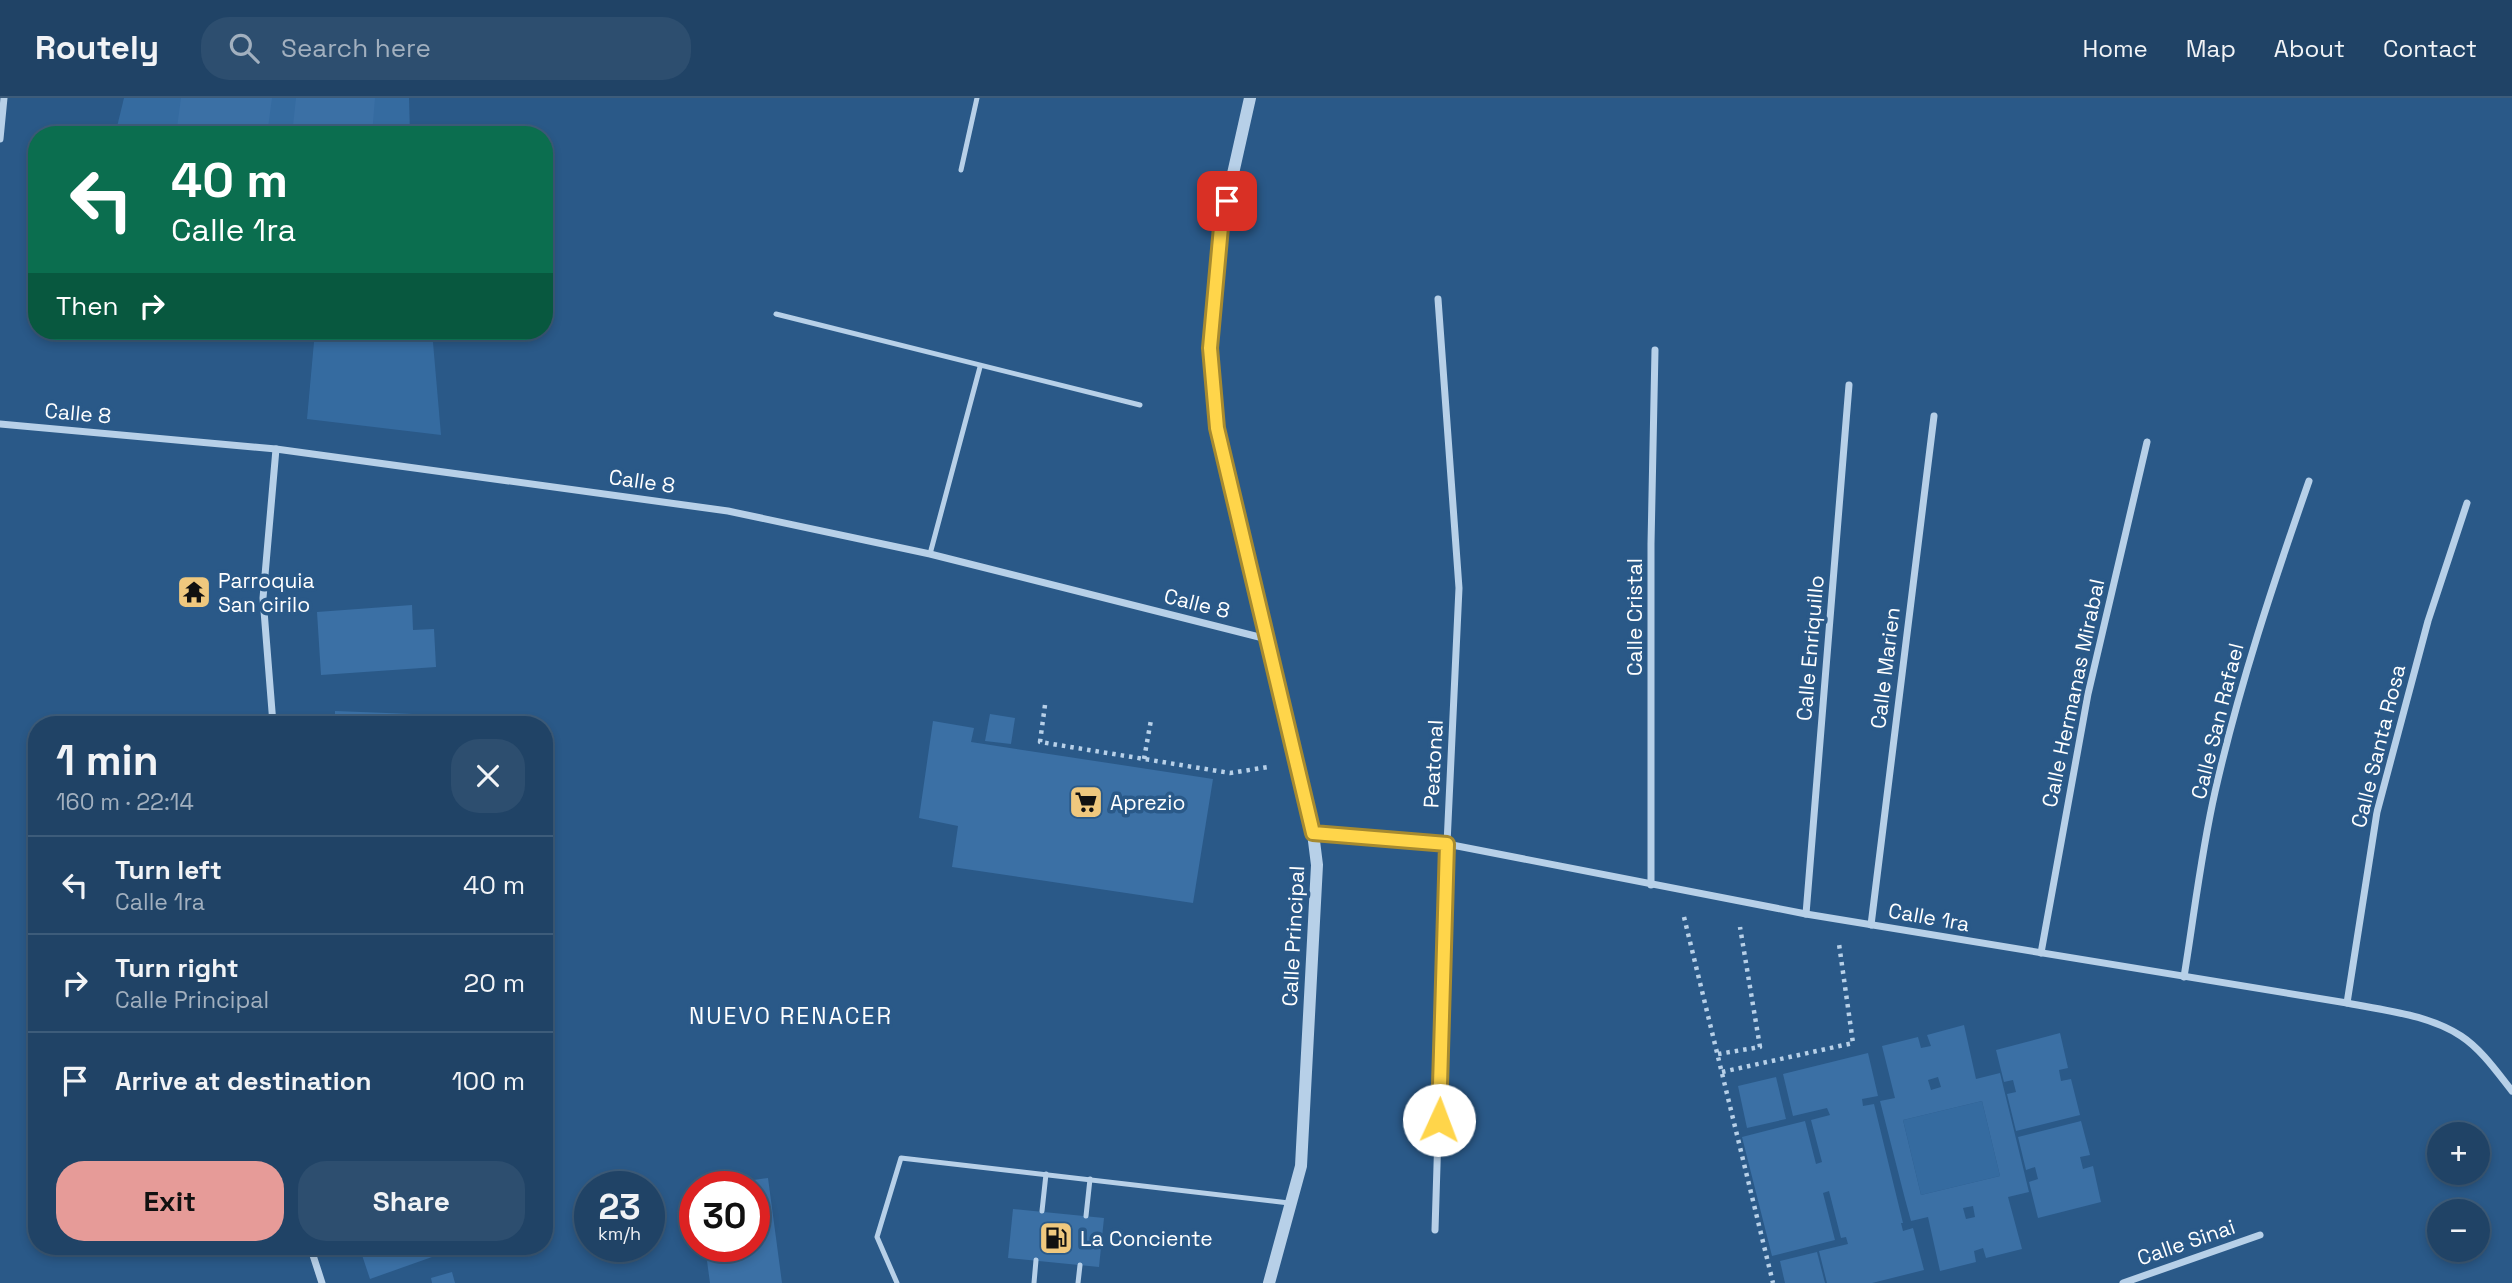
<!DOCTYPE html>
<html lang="en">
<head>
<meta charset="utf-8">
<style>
  body { margin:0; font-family:"Space Grotesk",sans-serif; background:#2d4e6f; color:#f1f3f6; height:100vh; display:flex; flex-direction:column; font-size:26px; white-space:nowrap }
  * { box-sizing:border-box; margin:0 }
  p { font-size:23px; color:#a2b0bf }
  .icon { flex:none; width:38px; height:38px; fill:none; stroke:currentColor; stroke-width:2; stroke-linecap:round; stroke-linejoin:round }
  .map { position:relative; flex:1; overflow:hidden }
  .panel { position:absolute; left:28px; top:618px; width:525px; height:539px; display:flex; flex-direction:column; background:#204366; border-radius:28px; box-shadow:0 4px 10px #0003,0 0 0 2px #3d5c7a }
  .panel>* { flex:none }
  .guide { position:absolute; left:28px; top:28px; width:525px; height:214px; border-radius:28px; box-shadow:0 4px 10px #0003,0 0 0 2px #3d5c7a; background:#0b6e4f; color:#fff; overflow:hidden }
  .controls { position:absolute; left:2427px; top:1024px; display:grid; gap:14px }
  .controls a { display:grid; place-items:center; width:63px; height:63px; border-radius:50%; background:#204366; box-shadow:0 4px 10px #0003,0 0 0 2px #3d5c7a; font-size:35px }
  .speed { position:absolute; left:574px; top:1073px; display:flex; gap:14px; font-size:35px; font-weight:700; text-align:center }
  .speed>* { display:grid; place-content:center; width:91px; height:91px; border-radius:50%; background:#204366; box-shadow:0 4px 10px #0003,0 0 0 2px #3d5c7a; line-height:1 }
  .speed small { font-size:18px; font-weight:400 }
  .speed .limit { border:10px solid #d22; background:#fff; color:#111 }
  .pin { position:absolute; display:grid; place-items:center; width:60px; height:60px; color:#fff; margin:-30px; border-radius:14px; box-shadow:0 4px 10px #0006 }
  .me { position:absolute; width:77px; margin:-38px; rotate:2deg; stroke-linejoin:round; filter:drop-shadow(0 0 5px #0008) }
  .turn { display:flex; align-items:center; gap:24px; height:147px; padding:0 28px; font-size:32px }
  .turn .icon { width:91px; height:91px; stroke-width:2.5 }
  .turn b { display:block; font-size:49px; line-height:60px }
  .then { display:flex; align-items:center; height:66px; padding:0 28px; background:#0003; gap:14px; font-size:26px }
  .round { display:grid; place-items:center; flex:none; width:74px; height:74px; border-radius:28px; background:#2d4e6f }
  .overview { display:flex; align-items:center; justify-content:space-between; height:119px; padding:0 28px }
  h1 { font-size:42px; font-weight:700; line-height:52px }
  .action { display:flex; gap:14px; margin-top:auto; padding:14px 28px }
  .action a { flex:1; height:80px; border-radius:28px; background:#e69b98; color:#111; font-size:28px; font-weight:700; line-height:80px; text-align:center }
  .action a+a { background:#2d4e6f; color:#f1f3f6 }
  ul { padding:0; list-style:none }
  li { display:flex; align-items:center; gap:21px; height:98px; padding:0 28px; border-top:2px solid #3d5c7a }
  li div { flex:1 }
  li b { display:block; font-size:26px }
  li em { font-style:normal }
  header { display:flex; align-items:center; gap:42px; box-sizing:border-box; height:98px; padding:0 35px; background:#204366; border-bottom:2px solid #3d5c7a }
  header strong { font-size:33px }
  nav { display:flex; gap:38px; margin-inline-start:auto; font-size:24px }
  .search { width:490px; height:63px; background:#2d4e6f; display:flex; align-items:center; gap:18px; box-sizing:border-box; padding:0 24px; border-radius:28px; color:#a2b0bf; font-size:26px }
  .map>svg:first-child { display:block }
</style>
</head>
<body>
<header>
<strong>Routely</strong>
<div class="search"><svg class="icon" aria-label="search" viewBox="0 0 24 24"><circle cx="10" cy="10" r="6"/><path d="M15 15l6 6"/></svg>Search here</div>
<nav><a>Home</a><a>Map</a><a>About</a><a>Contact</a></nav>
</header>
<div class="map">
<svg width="2512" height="1185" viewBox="0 0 2512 1185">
  <rect width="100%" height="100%" fill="#2a5988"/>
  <g fill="#356ba0">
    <polygon points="124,0 409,0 410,37 115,37"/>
    <polygon points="315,233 432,233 441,337 307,321"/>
    <polygon points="1982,1003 2000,1078 1921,1097 1903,1022"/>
  </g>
  <g fill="#3b70a5" fill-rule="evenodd">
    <polygon points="181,0 272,0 267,37 176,37"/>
    <polygon points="296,0 375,0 372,37 292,37"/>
    <polygon points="412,507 413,532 434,531 436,569 321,577 317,514"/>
    <polygon points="335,613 413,616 413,626 335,626"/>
    <polygon points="990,616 1015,620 1011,646 985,643"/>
    <polygon points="933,623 974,630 971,644 1213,681 1193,805 952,769 958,728 919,720"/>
    <path d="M1964 927 1976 981 2000 975 2029 1094 2008 1099 2022 1151 1986 1160 1983 1150 1974 1153 1976 1164 1940 1173 1928 1119 1911 1123 1905 1101 1880 1003 1895 1000 1882 948 1918 939 1921 950 1931 948 1927 937ZM1938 979 1941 989 1931 992 1928 982ZM1982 1003 2000 1078 1921 1097 1903 1022ZM1973 1108 1975 1119 1966 1121 1963 1110Z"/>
    <polygon points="2060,935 2068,970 2059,972 2061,983 2071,981 2080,1017 2016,1033 2007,996 2016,994 2013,982 2004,984 1996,952"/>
    <polygon points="1868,955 1878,998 1862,1001 1863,1008 1874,1006 1903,1125 1901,1125 1903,1133 1913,1130 1924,1172 1872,1185 1827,1185 1819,1153 1848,1146 1846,1139 1841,1140 1829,1093 1823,1095 1835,1142 1772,1158 1742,1039 1805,1023 1816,1066 1822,1064 1811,1022 1830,1017 1827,1010 1793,1018 1783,976"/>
    <polygon points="1776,979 1786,1021 1747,1030 1738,988"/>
    <polygon points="2081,1023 2090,1057 2080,1059 2083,1071 2093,1068 2101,1104 2038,1120 2029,1084 2038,1081 2035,1069 2026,1072 2018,1039"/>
    <polygon points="768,1080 782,1185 710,1185 705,1148 754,1148 754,1088 718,1087"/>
    <polygon points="1013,1111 1104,1120 1099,1169 1008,1160"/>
    <polygon points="359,1148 463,1148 370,1181"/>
    <polygon points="1817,1154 1825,1185 1785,1185 1780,1163"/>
    <polygon points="452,1174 455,1185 432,1185 431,1180"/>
  </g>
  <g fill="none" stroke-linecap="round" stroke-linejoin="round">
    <g stroke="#b7d0e8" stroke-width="4.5" stroke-dasharray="3.5 5" stroke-linecap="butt">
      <polyline points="1045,607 1040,644 1230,675 1268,669"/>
      <polyline points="1144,661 1151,622"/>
      <polyline points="1684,819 1773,1185"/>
      <polyline points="1718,956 1760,949 1740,829"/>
      <polyline points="1722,974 1853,945 1839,846"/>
    </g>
    <g stroke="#b7d0e8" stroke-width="5">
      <polyline points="961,72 977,0"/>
      <polyline points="776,216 1140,307"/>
      <polyline points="930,456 980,269"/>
      <polyline points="1042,1113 1046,1076"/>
      <polyline points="1086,1118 1090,1081"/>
      <polyline points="897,1185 877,1139 901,1060 1289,1105"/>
      <polyline points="1034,1185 1036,1162"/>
      <polyline points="1078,1185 1080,1167"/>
    </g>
    <g stroke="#b7d0e8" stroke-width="7">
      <polyline points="0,41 4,0"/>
      <polyline points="0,326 276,351 728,413 930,456 1267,541"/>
      <polyline points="273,626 263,500 276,351"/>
      <path d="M1313 735 1447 746 1806 816 2347 905C2385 913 2427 916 2461 938 2481 951 2497 974 2512 993"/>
      <polyline points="1651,787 1651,446 1655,252"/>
      <polyline points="1806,816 1849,287"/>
      <polyline points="1871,827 1934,318"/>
      <polyline points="2041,855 2088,596 2147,344"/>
      <path d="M2184 879C2194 818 2201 755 2215 694 2239 588 2273 486 2309 383"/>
      <polyline points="2347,905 2377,714 2428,523 2467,405"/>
      <polyline points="1435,1132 1447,746 1459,490 1438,201"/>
      <polyline points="310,1148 322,1185"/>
      <polyline points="2123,1185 2260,1137"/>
    </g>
    <polyline stroke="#b7d0e8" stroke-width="12" points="1250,0 1221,129 1210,250 1217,330 1313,735 1317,767 1301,1068 1269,1185"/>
  </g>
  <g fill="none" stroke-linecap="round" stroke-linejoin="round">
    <g stroke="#a68a30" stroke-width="18">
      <polyline id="route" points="1227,103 1221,129 1210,250 1217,330 1313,735 1447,746 1439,1022"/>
    </g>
    <use href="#route" stroke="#ffd54a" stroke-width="12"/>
  </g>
  <defs>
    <g id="temple-square" transform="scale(1.75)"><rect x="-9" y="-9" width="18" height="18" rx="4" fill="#efc87e" stroke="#2a5988"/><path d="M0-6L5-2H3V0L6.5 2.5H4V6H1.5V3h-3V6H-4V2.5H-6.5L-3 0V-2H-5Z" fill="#111"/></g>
    <g id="supermarket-square" transform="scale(1.75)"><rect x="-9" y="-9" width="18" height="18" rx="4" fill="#efc87e" stroke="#2a5988"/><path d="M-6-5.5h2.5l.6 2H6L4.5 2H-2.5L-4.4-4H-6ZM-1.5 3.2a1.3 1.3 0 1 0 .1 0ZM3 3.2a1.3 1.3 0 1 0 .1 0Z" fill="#111"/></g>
    <g id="fuel-square" transform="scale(1.75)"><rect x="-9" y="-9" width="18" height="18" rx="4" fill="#efc87e" stroke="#2a5988"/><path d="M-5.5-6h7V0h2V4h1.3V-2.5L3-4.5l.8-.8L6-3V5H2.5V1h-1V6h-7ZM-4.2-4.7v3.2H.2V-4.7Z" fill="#111"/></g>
  </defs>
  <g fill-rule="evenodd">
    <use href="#temple-square" x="194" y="494"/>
    <use href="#supermarket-square" x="1086" y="704"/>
    <use href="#fuel-square" x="1056" y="1140"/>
  </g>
  <g text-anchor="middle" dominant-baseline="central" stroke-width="7" stroke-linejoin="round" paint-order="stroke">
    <g font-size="21" fill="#fff" stroke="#2a5988">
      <text transform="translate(78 315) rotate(5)">Calle 8</text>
      <text transform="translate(642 383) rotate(8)">Calle 8</text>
      <text transform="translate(1197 505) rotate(14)">Calle 8</text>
      <text transform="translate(1634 519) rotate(-90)">Calle Cristal</text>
      <text transform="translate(1810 550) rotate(-85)">Calle Enriquillo</text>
      <text transform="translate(1885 570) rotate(-83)">Calle Marien</text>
      <text transform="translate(2073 595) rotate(-78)">Calle Hermanas Mirabal</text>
      <text transform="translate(2217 623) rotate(-76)">Calle San Rafael</text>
      <text transform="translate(2378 648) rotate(-76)">Calle Santa Rosa</text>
      <text transform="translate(1433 666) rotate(-87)">Peatonal</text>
      <text transform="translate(1929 819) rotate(10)">Calle 1ra</text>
      <text transform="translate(1293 838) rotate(-87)">Calle Principal</text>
      <text transform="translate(2186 1144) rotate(-19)">Calle Sinai</text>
    </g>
    <g font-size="21" fill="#fff" stroke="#2a5988" text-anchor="start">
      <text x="218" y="482">Parroquia<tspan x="218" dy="24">San cirilo</tspan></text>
      <text x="1110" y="704">Aprezio</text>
      <text x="1080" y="1140">La Conciente</text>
    </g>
    <g font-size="23" letter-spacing="2" fill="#fff" stroke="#2a5988">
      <text x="791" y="918">NUEVO RENACER</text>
    </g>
  </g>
</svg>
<div class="controls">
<a>+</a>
<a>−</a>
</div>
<div class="speed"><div>23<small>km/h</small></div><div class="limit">30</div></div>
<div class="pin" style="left:1227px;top:103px;background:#d93025"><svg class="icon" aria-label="arrive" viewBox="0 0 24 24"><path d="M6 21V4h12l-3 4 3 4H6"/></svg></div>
<svg class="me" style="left:1439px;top:1022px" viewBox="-20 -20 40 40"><circle r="19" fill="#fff"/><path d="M0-13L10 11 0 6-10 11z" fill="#ffd54a"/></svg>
<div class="guide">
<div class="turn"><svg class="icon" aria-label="left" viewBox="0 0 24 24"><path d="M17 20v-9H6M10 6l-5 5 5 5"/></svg><div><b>40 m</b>Calle 1ra</div></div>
<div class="then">Then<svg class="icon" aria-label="right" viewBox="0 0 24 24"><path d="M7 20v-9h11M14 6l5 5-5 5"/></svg></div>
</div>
<section class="panel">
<div class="overview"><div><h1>1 min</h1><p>160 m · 22:14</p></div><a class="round"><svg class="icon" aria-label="close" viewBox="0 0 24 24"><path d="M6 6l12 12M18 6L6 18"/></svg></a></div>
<ul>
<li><svg class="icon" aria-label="left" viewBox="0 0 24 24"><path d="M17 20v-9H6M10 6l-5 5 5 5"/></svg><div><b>Turn left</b><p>Calle 1ra</p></div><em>40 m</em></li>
<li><svg class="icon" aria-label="right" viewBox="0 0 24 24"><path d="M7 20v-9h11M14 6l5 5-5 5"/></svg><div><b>Turn right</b><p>Calle Principal</p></div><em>20 m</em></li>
<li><svg class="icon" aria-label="arrive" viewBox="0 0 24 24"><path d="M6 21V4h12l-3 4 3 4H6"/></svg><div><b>Arrive at destination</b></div><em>100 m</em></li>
</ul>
<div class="action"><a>Exit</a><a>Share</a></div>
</section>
</div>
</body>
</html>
